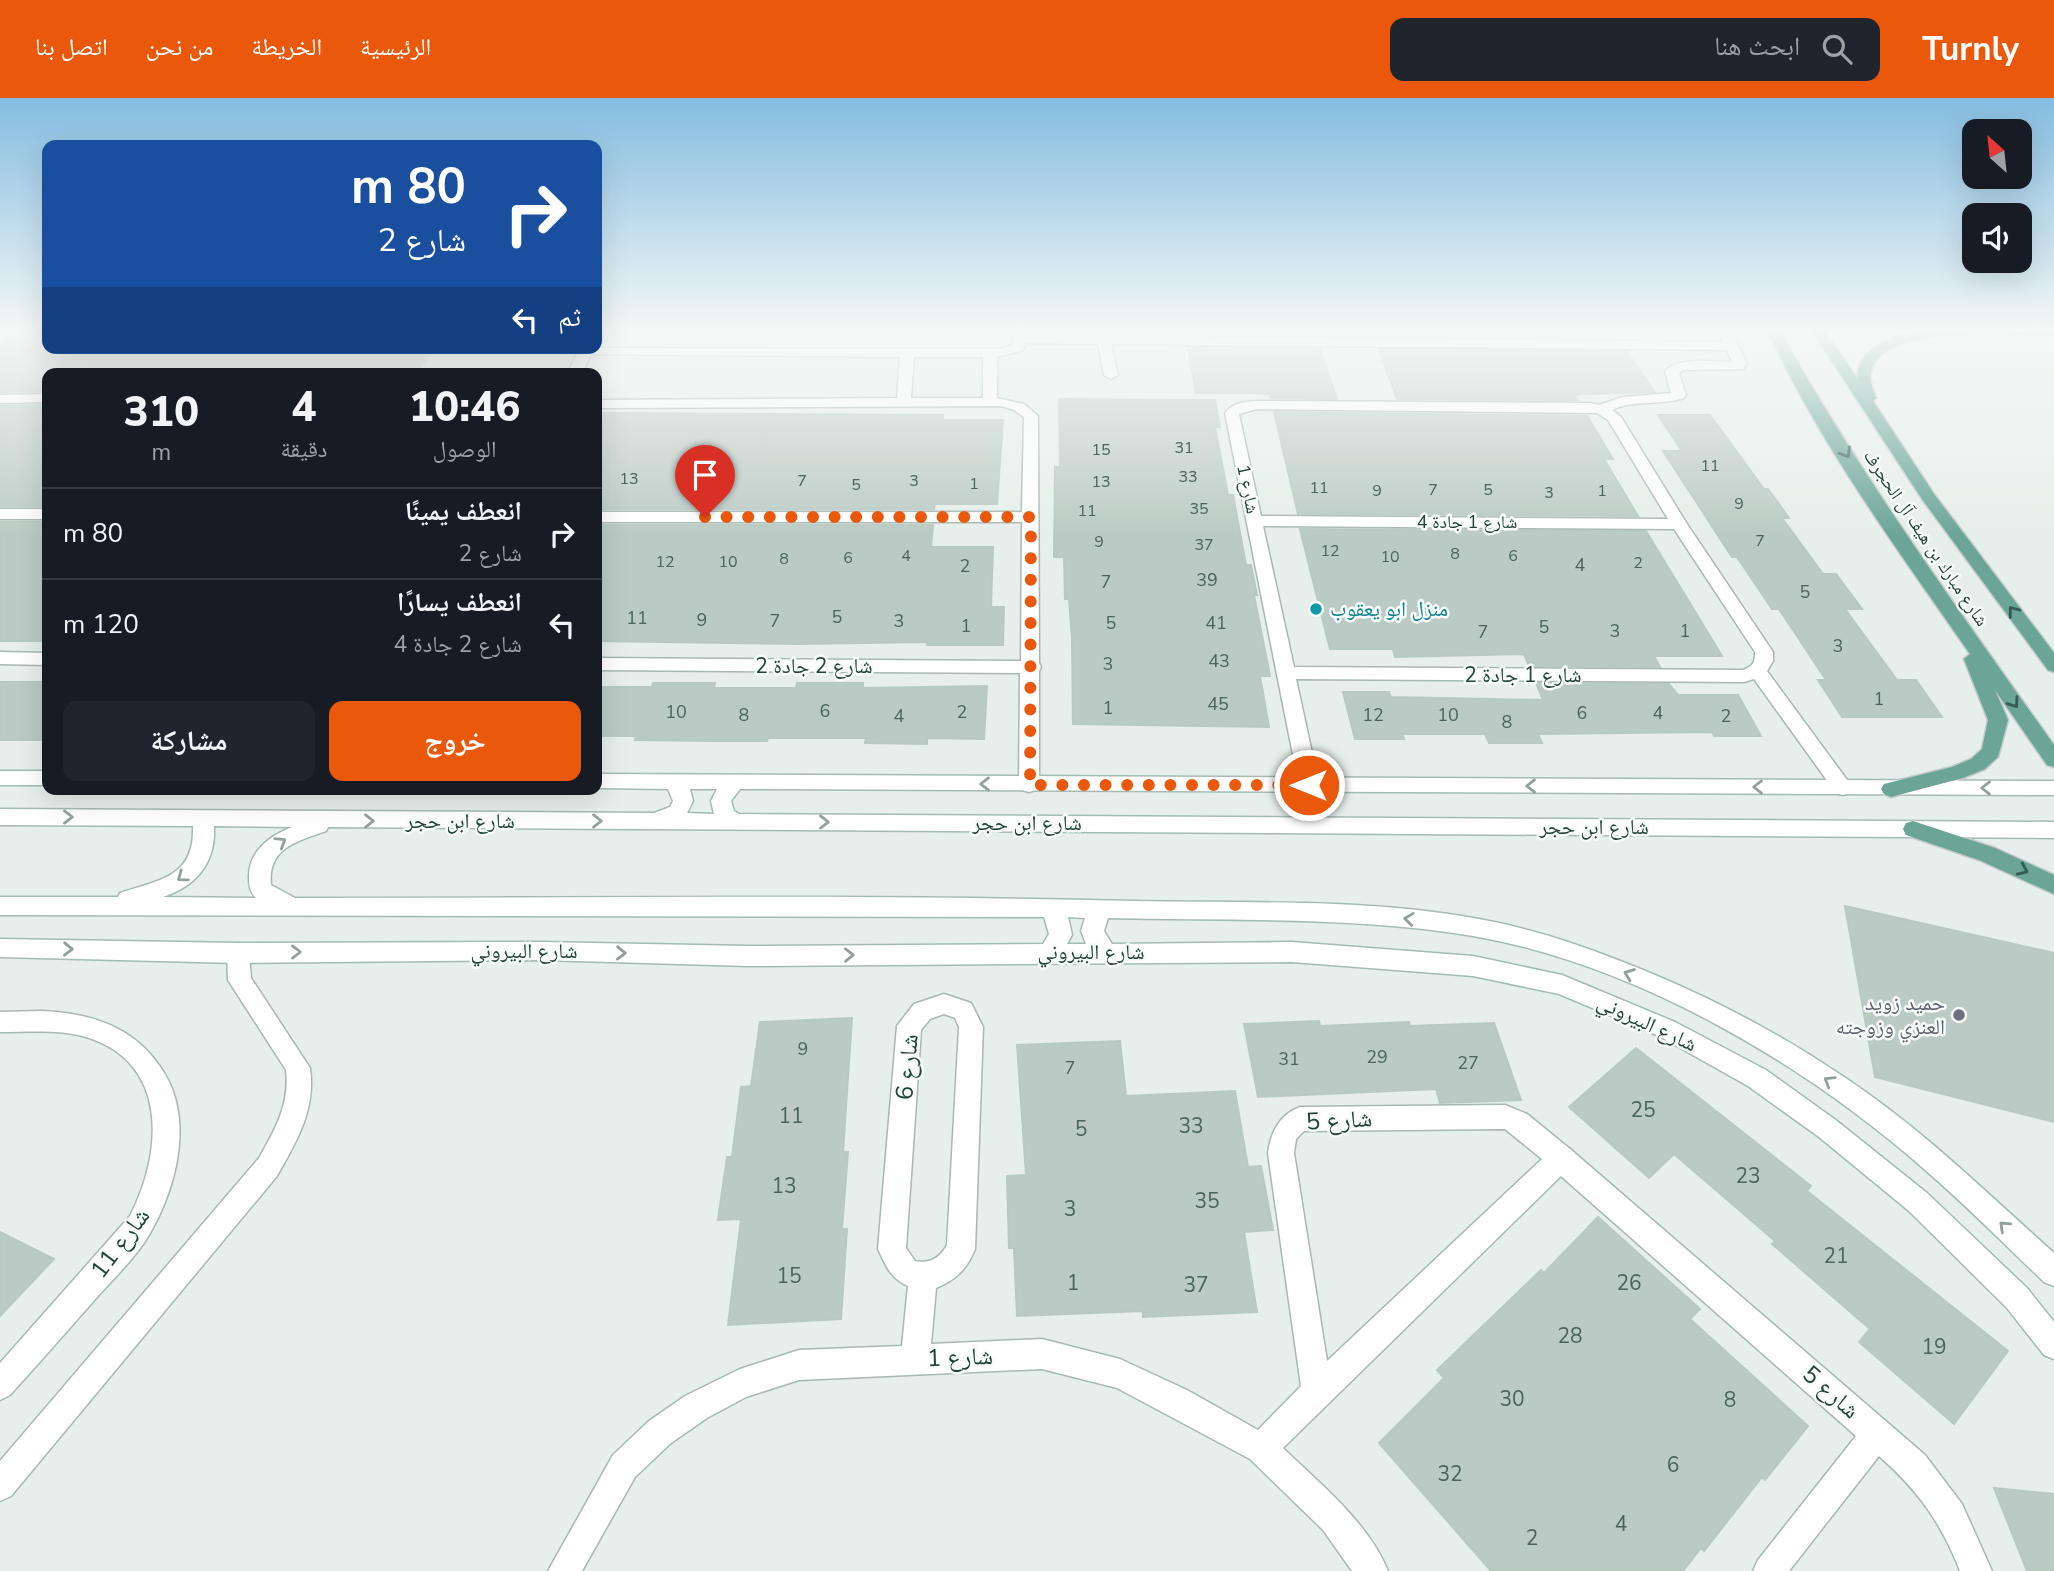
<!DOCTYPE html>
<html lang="ar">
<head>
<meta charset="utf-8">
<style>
  body { margin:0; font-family:"Nunito Sans","Noto Naskh Arabic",sans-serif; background:#20242c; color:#f1f3f6; direction:rtl; height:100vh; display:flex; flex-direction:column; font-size:26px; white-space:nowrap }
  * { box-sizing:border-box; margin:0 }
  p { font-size:23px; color:#9ea1a6 }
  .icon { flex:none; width:38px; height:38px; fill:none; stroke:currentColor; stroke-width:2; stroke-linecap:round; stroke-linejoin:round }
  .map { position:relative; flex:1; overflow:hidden; direction:ltr }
  .drawer { position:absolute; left:42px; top:270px; width:560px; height:427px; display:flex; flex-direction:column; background:#171b24; border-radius:14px; box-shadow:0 7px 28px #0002; direction:rtl }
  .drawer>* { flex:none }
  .top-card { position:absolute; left:42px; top:42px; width:560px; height:214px; border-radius:14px; box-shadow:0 7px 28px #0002; direction:rtl; background:#1a4fa0; color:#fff; overflow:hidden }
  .needle { width:46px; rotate:333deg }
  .fabs { position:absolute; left:1962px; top:21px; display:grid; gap:14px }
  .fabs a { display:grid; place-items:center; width:70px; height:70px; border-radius:14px; background:#171b24; box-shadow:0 7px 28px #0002; font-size:35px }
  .pin { position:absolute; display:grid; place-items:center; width:60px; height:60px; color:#fff; margin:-72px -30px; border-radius:50% 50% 50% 0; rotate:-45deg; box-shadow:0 0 7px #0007 }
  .pin .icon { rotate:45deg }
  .me { position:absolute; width:77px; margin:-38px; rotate:270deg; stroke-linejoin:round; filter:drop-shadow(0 0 5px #0008) }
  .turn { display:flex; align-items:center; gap:24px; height:147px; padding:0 21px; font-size:32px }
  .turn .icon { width:91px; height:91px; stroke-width:2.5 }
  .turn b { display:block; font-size:49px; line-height:60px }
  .then { display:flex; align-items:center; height:66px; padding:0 21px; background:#0003; gap:14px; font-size:26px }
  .eta { display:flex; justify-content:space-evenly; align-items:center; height:119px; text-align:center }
  .eta b { font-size:42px; font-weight:800; line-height:49px }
  .action { display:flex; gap:14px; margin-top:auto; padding:14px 21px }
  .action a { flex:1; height:80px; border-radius:14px; background:#ea580c; color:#fff; font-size:28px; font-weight:800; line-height:80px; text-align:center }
  .action a+a { background:#20242c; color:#f1f3f6 }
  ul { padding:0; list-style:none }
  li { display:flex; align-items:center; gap:21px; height:91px; padding:0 21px; border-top:2px solid #363941 }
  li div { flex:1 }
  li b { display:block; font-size:26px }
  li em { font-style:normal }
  header { display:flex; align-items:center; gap:42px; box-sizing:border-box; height:98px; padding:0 35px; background:#ea580c; color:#fff }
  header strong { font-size:33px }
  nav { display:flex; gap:38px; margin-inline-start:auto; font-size:24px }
  .search { width:490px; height:63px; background:#20242c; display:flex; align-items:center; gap:18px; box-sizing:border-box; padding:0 24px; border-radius:14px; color:#9ea1a6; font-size:26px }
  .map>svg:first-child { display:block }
</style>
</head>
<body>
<header>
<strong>Turnly</strong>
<div class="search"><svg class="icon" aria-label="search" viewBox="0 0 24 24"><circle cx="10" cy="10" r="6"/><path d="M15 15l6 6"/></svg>ابحث هنا</div>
<nav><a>الرئيسية</a><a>الخريطة</a><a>من نحن</a><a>اتصل بنا</a></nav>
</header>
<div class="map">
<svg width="2054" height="1473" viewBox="0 0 2054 1473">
  <rect width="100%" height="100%" fill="#e6efeb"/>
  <g fill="#bbcac4" stroke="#b8c9c2" stroke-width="2">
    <polygon points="16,233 47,233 47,250 433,250 416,275 47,275 47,293 0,294 0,246"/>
    <polygon points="1191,233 1314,233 1316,237 1191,236"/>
    <polygon points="1371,233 1608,233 1613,240 1373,238"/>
    <polygon points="1188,249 1320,251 1337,301 1271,300 1270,296 1253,295 1196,295"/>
    <polygon points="1378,251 1627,254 1655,294 1580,296 1575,298 1578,302 1397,301"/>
    <polygon points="1059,301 1215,302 1220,329 1215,329 1228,397 1233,397 1246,467 1251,467 1257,497 1254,497 1270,578 1260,578 1269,629 1073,626 1072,541 1069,501 1065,501 1064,459 1054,459 1055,369 1060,369"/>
    <polygon points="47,307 47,408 0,408 0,308"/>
    <polygon points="1274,314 1587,318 1613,361 1604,361 1638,418 1298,416"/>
    <polygon points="597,315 943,317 943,322 1003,322 997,406 935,406 934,411 597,411"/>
    <polygon points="1658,317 1710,317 1764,391 1768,391 1789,420 1782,420 1823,476 1836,476 1862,511 1845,511 1897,582 1916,582 1942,619 1842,619 1818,582 1826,582 1779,511 1772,511 1737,459 1732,459 1663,353 1682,353"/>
    <rect x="0" y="424" width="47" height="119"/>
    <polygon points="597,427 933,427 931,449 993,449 991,509 1004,509 1003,547 927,547 927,544 799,546 597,543"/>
    <polygon points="1300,431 1646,433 1722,558 1654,558 1660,569 1529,568 1524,556 1395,559 1393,551 1330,551"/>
    <rect x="0" y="584" width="47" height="58"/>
    <polygon points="653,585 715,585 714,590 796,590 797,585 863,585 863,590 987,588 984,641 927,640 927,646 865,645 866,640 768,640 767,643 709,643 635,642 636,638 597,638 597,589 652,589"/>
    <polygon points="1536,585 1669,586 1678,597 1738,597 1761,638 1714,638 1712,634 1538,636 1542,645 1489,645 1485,636 1402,636 1404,641 1355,641 1343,594 1389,594 1391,599 1543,602"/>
    <polygon points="1845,808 2054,855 2054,1024 1875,979"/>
    <polygon points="852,920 843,1054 848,1054 842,1131 847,1131 841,1221 728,1227 741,1121 718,1122 727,1059 732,1059 741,989 751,988 760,924"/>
    <polygon points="1319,923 1320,928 1409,924 1410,928 1494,925 1521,1002 1440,1005 1436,991 1258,999 1244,926"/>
    <polygon points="1120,943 1126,998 1235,993 1248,1069 1261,1068 1273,1132 1244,1134 1257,1214 1143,1219 1143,1213 1017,1218 1014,1150 1009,1150 1007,1078 1026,1077 1017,947"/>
    <polygon points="1636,950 1811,1088 1807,1093 2008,1253 1954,1326 1859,1244 1870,1231 1772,1146 1775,1143 1674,1056 1649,1080 1569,1009"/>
    <polygon points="1598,1119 1700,1211 1690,1221 1808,1328 1765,1382 1762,1379 1704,1453 1701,1450 1683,1473 1491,1473 1379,1345 1444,1280 1437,1272 1541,1172 1544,1175"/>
    <polygon points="0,1134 54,1161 0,1218"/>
    <polygon points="1994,1390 2054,1396 2054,1473 2027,1473"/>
  </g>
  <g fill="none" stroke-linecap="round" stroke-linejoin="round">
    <g stroke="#a8b8b2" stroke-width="3">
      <g id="street">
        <path d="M1016 233H1028V237L1723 244 1719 233H1731L1747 266 1743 271 1684 272 1679 275 1686 297 1684 300C1661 308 1634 301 1612 312L1621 319 1687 426 1773 554V563L1767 573 1853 690 1850 695 1843 697 1836 695 1754 581 1744 584 1296 581 1319 687 1316 692 1309 694 1302 692 1299 687 1225 315C1234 304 1244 304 1257 303L1590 305 1600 307 1622 299 1671 295 1665 273C1681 258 1712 264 1732 264L1727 252 1111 246 1118 277 1111 281 1104 277 1098 246 1026 245 1023 252 997 259V300L1024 306 1038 318 1039 565 1041 569 1039 573V687L1036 692 1029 694 1022 692 1019 687 1020 575 597 572V560L1021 563 1022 424H597V414H1022L1024 319 1014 312 1001 308 597 310V302L897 300 900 259 591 256 582 275H568L580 250 1000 251 1012 247ZM914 259H983V300H911ZM1257 311 1597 315 1608 322 1668 421 1261 418 1239 316ZM1263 428 1674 431 1755 554C1755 565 1753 568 1743 572L1294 569Z"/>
        <polygon points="47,296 47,304 0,305 0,297"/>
        <rect x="0" y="411" width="47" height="10"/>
        <polygon points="0,554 47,555 47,567 0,566"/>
        <path d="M238 845 246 848 249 855 251 880 310 970C316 1011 297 1043 277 1078L11 1398 0 1403V1363L259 1060C275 1032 290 1006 286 972L228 882 227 855 230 848Z"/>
        <path d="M944 896 971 905 983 929 975 1151C967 1171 956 1182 936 1190L931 1246 1042 1241 1120 1261 1187 1292 1258 1332 1301 1288 1268 1055C1271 1034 1279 1017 1300 1009L1505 1007 1527 1016 1570 1051 1925 1357 1962 1406 1992 1473H1960C1942 1426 1917 1391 1879 1358L1789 1473H1753L1758 1462 1856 1338 1561 1078 1283 1350C1320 1386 1368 1424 1388 1473H1352L1323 1432 1250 1361 1117 1290 1042 1271 799 1282 746 1299 707 1320 671 1345 635 1379 582 1473H548L613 1357 649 1323 685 1298 740 1271 799 1252 902 1248 908 1188C890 1180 886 1168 878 1151L897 928 914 906ZM944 916 955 920 959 929 947 1147C940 1160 930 1166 915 1163L906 1150 921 932 930 921ZM1505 1031 1542 1061 1327 1263 1294 1055 1296 1041 1304 1033Z"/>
        <path d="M42 913C91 915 134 929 161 970 195 1019 177 1089 149 1137 136 1159 116 1178 98 1198 69 1231 40 1264 10 1297L0 1302V1265L130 1118C163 1054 169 964 86 939 59 931 28 934 0 934V914Z"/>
      </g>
    </g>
    <g stroke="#a4bbb3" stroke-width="3">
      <g id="secondary">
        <polygon points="2044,233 2054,233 2054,237 2046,236"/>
        <rect x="0" y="673" width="47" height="14"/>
        <path d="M597 676 2054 683V697L740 691 731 703 734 713 739 716 2054 724V740L328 729 326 733C298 743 267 750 271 787L295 800C575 800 856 796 1136 803 1281 806 1433 797 1571 845 1668 878 1762 923 1847 981 1922 1031 1987 1095 2054 1155V1188L2044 1184C2004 1146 1966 1107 1924 1071 1802 964 1635 866 1473 838 1355 818 1227 823 1108 820L1104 833 1112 846 1292 844 1473 858 1562 877 1675 924 1766 972 1837 1023 1927 1095 2027 1190 2054 1224V1261L2044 1257 2007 1210 1909 1113 1819 1039 1748 988 1659 938 1559 896 1473 878 1292 864 748 868 541 862 238 865 0 859V841L238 845 541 844 748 848 1043 846 1049 836 1044 819 0 817V799H118L120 795C160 782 195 779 193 728L0 727V711L654 715 670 709 673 703 668 691 597 690ZM690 691H717L711 703 714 716 687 715 693 703ZM214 728 292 729C270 738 248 753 249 780 249 788 250 794 256 800L163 799C197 788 216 764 214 728ZM1068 819 1085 820 1081 833 1086 846H1067L1072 837Z"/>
      </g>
    </g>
    <g stroke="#c2cac8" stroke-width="3">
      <g id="primary">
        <path d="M1768 233H1780C1861 378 1958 512 2054 647V669L2047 667 1995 592 2008 622 1998 659 1985 671 1963 680 1891 699 1884 696 1881 691 1884 686 1952 669 1971 661 1982 651 1988 622 1964 561 1970 556C1898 452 1820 347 1768 233Z"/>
        <path d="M1812 233H1825L1857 280C1858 251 1890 239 1914 233H2054V238C2016 238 1880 224 1871 274 1869 283 1873 291 1876 300L1873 303 1934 396 2054 555V574L2048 572 1922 401Z"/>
        <polygon points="1913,723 1995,750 2054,777 2054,796 1979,762 1906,737 1903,731 1906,725"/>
      </g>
    </g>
    <use href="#street" fill="#fff" fill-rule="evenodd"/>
    <use href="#secondary" fill="#fff" fill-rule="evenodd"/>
    <use href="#primary" fill="#6aa596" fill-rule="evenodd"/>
  </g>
  <defs><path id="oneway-chevron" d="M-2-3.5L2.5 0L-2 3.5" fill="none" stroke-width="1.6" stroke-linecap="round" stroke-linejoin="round" transform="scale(1.75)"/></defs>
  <g stroke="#365b51">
    <use href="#oneway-chevron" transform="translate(1846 355) rotate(59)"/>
    <use href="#oneway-chevron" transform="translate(2013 513) rotate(-127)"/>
    <use href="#oneway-chevron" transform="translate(2014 605) rotate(55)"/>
    <use href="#oneway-chevron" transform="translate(2023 772) rotate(24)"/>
  </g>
  <g stroke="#92a09c">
    <use href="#oneway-chevron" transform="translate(985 686) rotate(-180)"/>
    <use href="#oneway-chevron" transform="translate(1531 688) rotate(-180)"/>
    <use href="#oneway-chevron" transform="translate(1758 689) rotate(-180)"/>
    <use href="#oneway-chevron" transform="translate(1986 690) rotate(180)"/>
    <use href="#oneway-chevron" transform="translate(68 719)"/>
    <use href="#oneway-chevron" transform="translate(369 723)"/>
    <use href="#oneway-chevron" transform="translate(597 723)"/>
    <use href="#oneway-chevron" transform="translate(824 724)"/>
    <use href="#oneway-chevron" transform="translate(281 744) rotate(-32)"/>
    <use href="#oneway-chevron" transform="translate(182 779) rotate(143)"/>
    <use href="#oneway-chevron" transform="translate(1409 821) rotate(-173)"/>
    <use href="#oneway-chevron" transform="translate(68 851) rotate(1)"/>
    <use href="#oneway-chevron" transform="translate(296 854)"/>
    <use href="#oneway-chevron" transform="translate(621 855) rotate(1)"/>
    <use href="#oneway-chevron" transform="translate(849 857) rotate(-1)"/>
    <use href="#oneway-chevron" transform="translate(1629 876) rotate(-159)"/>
    <use href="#oneway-chevron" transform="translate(1829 983) rotate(-148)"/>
    <use href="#oneway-chevron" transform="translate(2004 1128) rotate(-137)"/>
  </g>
  <linearGradient id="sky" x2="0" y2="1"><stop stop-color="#84bce0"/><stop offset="0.53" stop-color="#f4f8f6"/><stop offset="1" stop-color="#f4f8f6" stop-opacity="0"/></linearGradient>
  <rect width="2054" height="439" fill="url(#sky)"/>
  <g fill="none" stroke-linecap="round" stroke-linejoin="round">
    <polyline stroke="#ea580c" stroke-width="12" stroke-dasharray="0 21.6" points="705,419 1031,419 1030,687 1309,687"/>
  </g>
  <circle fill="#0f9aa8" stroke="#f7fbf9" stroke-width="2.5" cx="1316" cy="511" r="7"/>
  <circle fill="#6b7280" stroke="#f7fbf9" stroke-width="2.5" cx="1959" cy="917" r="7"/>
  <g text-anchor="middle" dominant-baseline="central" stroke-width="5" stroke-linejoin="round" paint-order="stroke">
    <g font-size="16" fill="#4a645c">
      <text x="1184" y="350">31</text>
      <text x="1101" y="352">15</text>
      <text x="1710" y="368">11</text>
      <text x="1188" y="379">33</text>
      <text x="629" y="381">13</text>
      <text x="802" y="383">7</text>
      <text x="914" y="383">3</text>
      <text x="1101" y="384">13</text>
      <text x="974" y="386">1</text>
      <text x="856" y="387">5</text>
      <text x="1319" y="390">11</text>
      <text x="1433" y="392">7</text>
      <text x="1488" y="392">5</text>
      <text x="1377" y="393">9</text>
      <text x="1602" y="393">1</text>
      <text x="1549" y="395">3</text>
      <text x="1739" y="406">9</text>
      <text x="1199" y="411">35</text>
      <text x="1087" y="413">11</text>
      <text x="1760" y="443">7</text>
      <text x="1099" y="444">9</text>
      <text x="1204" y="447">37</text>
      <text x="1330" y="453">12</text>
      <text x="1455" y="456">8</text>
      <text x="906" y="458">4</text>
      <text x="1513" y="458">6</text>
      <text x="1390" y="459">10</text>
      <text x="848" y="460">6</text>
      <text x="784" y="461">8</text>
      <text x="665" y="464">12</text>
      <text x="728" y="464">10</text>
      <text x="1638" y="465">2</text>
    </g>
    <g font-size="18" fill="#24423a" stroke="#f7fbf9">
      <text transform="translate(1248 391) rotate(78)">شارع 1</text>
      <text x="1467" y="424">شارع 1 جادة 4</text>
      <text transform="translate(1926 440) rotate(56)">شارع مبارك بن هيف آل الحجرف</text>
    </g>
    <g font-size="18" fill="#4a645c">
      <text x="1580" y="467">4</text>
      <text x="965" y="468">2</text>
      <text x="1207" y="482">39</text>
      <text x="1106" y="484">7</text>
      <text x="1805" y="494">5</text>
      <text x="837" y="519">5</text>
      <text x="637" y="520">11</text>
      <text x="702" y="522">9</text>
      <text x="775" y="523">7</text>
      <text x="899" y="523">3</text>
      <text x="1111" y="525">5</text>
      <text x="1216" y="525">41</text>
      <text x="966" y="528">1</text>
      <text x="1544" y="529">5</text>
      <text x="1615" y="533">3</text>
      <text x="1685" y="533">1</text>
      <text x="1483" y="534">7</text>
      <text x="1838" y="548">3</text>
      <text x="1219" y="563">43</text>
      <text x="1108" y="566">3</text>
      <text x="1879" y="601">1</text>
      <text x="1218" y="606">45</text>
      <text x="1108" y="610">1</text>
      <text x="825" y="613">6</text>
      <text x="676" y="614">10</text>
      <text x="962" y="614">2</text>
      <text x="1582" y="615">6</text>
      <text x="1658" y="615">4</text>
      <text x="744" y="617">8</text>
      <text x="1373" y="617">12</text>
      <text x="1448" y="617">10</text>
      <text x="899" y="618">4</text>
      <text x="1726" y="618">2</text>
      <text x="1507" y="624">8</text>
      <text x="803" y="951">9</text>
      <text x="1377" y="959">29</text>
      <text x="1289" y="961">31</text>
      <text x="1468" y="965">27</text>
      <text x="1070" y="970">7</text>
    </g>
    <g font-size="21" fill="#0d838f" stroke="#f7fbf9" text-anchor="start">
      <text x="1330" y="511">منزل ابو يعقوب</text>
    </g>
    <g font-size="21" fill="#24423a" stroke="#f7fbf9">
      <text x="814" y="568">شارع 2 جادة 2</text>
      <text x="1523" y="577">شارع 1 جادة 2</text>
      <text x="460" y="723">شارع ابن حجر</text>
      <text x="1027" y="725">شارع ابن حجر</text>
      <text x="1594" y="729">شارع ابن حجر</text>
      <text x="524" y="853">شارع البيروني</text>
      <text x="1091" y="854">شارع البيروني</text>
      <text transform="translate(1647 925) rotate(25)">شارع البيروني</text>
    </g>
    <g font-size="21" fill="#5b616d" stroke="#f7fbf9" text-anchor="end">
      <text x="1945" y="905">حميد زويد<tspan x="1945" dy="24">العنزي وزوجته</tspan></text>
    </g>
    <g font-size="21" fill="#4a645c">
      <text x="1643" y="1012">25</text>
      <text x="791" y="1018">11</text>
      <text x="1191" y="1028">33</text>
      <text x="1081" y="1031">5</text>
      <text x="1748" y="1078">23</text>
      <text x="784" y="1088">13</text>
      <text x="1207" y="1103">35</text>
      <text x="1070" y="1111">3</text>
      <text x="1836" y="1158">21</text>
      <text x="789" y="1178">15</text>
      <text x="1073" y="1185">1</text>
      <text x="1629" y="1185">26</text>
      <text x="1196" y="1187">37</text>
      <text x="1570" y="1238">28</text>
      <text x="1934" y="1249">19</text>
      <text x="1512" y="1301">30</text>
      <text x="1730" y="1302">8</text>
      <text x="1673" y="1367">6</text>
      <text x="1450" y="1376">32</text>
      <text x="1621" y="1426">4</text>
      <text x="1532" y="1440">2</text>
    </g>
    <g font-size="24" fill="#24423a" stroke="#f7fbf9">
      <text transform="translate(907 969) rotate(-85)">شارع 6</text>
      <text transform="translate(1339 1022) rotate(-3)">شارع 5</text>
      <text transform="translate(120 1145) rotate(-53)">شارع 11</text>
      <text transform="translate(960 1259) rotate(-2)">شارع 1</text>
      <text transform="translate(1831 1294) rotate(41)">شارع 5</text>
    </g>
  </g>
</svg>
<div class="fabs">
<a><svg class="needle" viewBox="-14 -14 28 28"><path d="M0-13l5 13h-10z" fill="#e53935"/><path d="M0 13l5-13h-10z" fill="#9ea1a6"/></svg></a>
<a><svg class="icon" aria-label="sound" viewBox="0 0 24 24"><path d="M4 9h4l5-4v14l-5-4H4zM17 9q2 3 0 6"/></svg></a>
</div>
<div class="pin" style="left:705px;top:419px;background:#d93025"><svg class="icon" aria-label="arrive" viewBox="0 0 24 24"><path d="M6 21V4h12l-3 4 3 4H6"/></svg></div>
<svg class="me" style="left:1309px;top:687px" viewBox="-20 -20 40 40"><circle r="17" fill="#ea580c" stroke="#fff" stroke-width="3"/><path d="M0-11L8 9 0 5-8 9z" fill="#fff"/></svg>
<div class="top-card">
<div class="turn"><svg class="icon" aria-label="right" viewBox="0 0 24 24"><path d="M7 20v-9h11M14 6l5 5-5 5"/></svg><div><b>80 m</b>شارع 2</div></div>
<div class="then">ثم<svg class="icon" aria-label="left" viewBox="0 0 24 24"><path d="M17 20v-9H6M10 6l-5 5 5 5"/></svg></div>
</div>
<section class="drawer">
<div class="eta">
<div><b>10:46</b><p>الوصول</p></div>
<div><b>4</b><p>دقيقة</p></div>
<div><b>310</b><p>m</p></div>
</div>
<ul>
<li><svg class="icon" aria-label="right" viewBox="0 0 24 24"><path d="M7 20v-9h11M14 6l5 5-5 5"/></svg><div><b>انعطف يمينًا</b><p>شارع 2</p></div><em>80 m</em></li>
<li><svg class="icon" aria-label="left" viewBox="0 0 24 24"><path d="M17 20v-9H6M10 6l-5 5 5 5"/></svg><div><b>انعطف يسارًا</b><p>شارع 2 جادة 4</p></div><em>120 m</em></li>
</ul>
<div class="action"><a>خروج</a><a>مشاركة</a></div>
</section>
</div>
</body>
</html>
